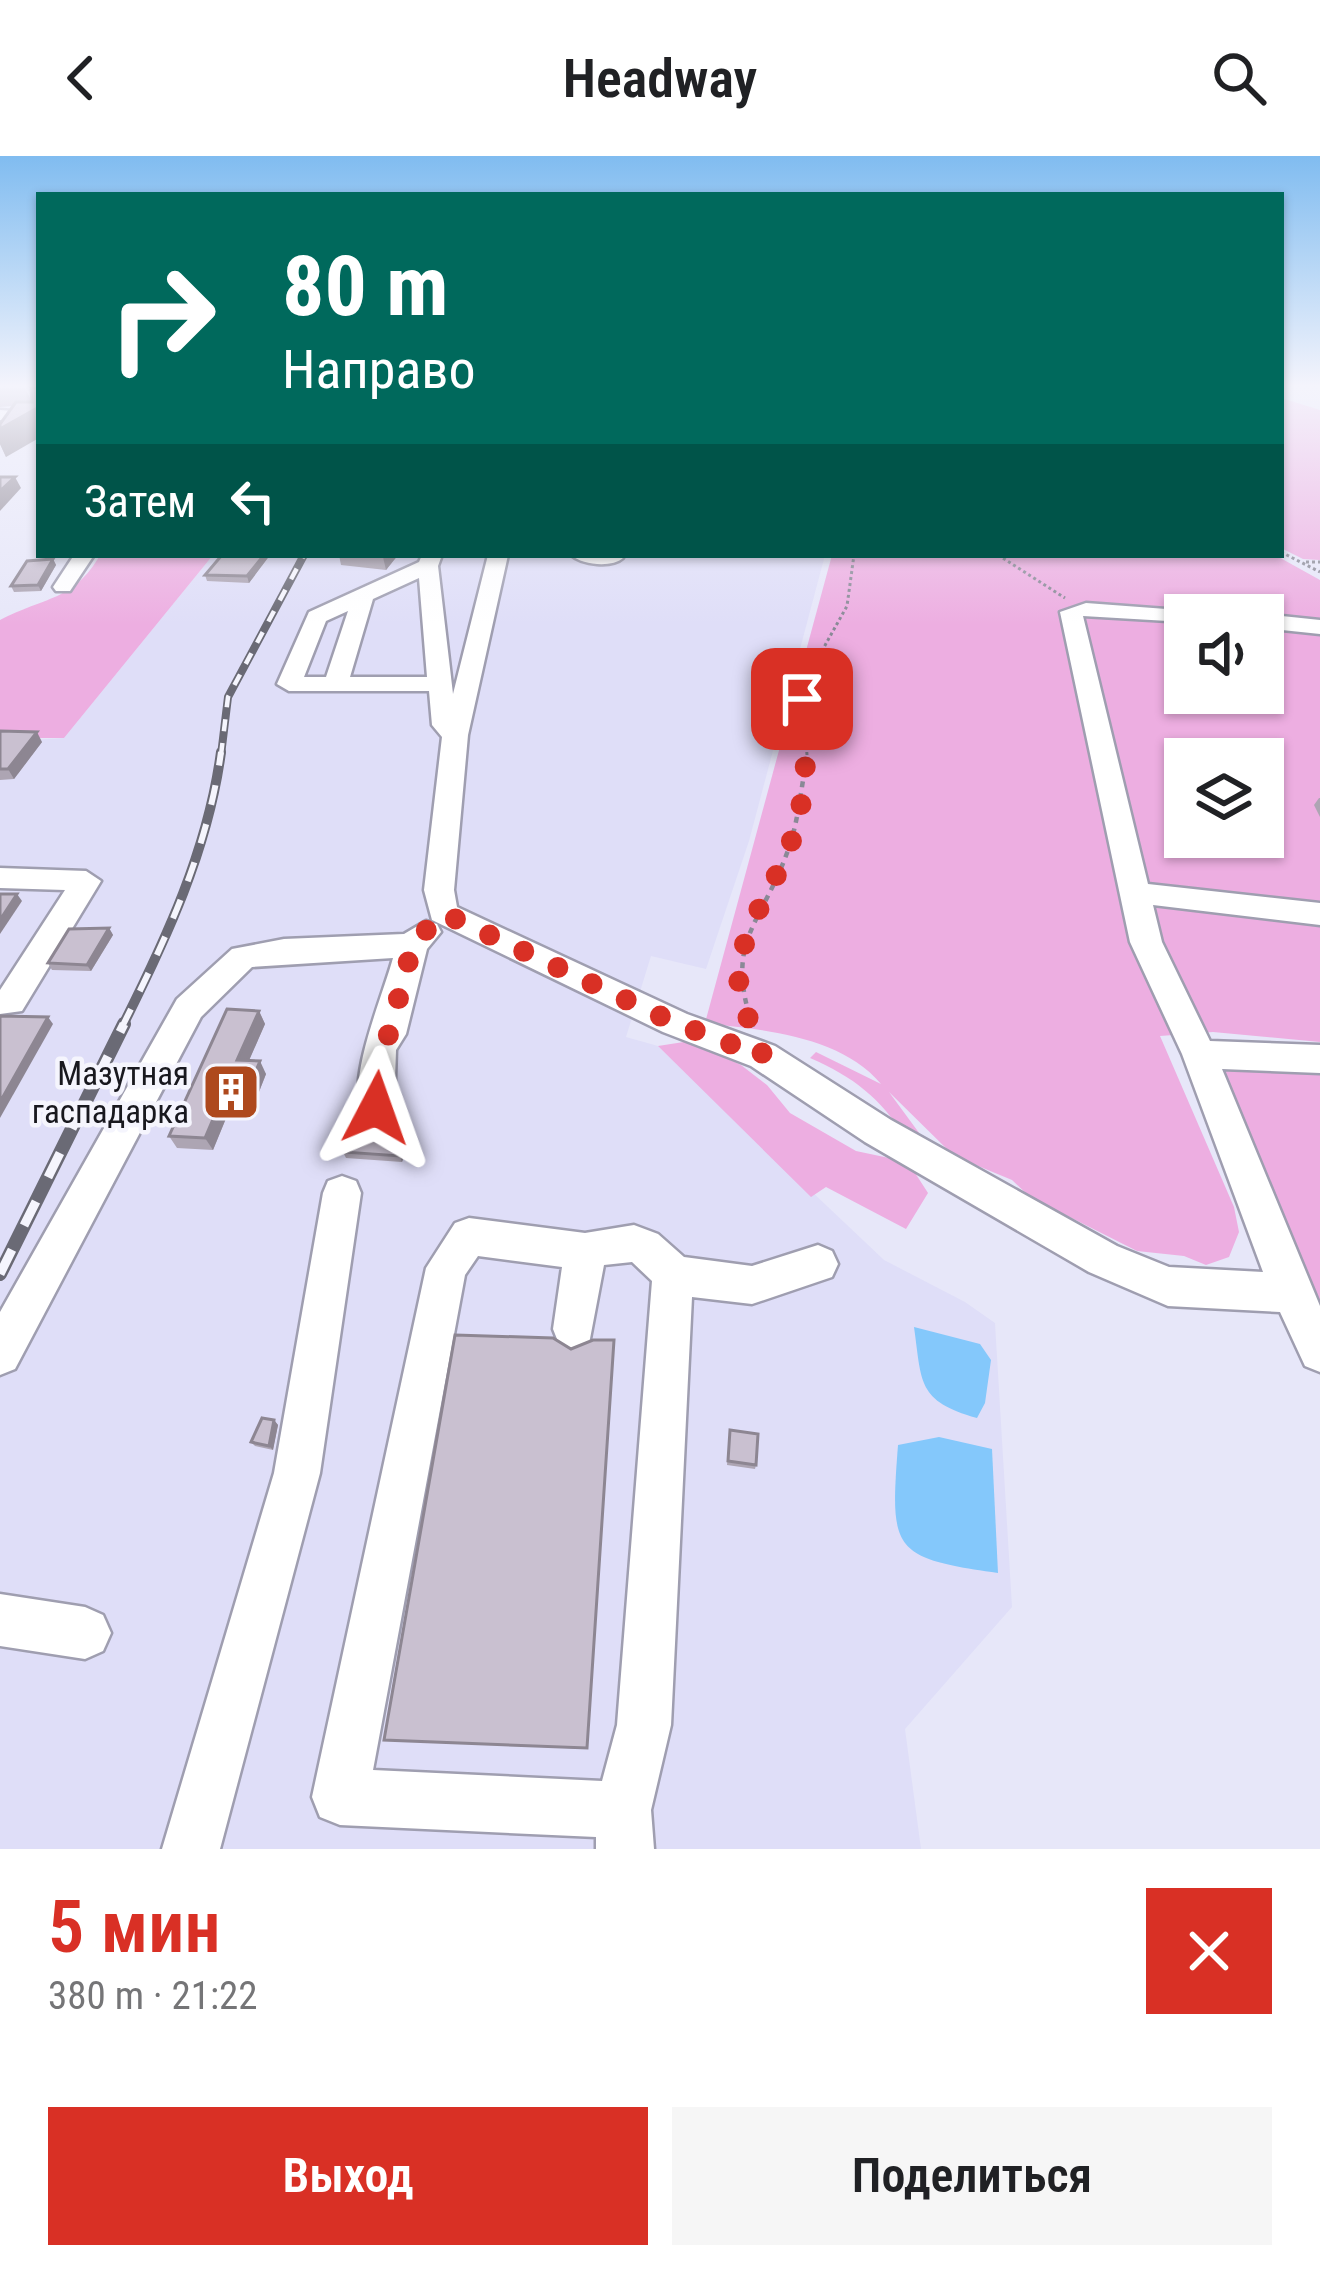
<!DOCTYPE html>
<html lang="ru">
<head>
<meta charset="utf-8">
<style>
  body { margin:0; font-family:"Roboto Condensed",sans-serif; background:#f6f6f6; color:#202124; height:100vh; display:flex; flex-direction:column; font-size:45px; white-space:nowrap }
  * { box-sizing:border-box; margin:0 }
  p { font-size:39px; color:#757577 }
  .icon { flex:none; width:66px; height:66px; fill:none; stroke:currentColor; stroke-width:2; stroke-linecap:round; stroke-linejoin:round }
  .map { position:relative; height:1693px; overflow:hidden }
  .drawer { display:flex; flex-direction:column; background:#fff; flex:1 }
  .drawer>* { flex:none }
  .banner { position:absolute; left:36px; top:36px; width:1248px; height:366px; border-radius:0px; box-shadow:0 3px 9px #0004; background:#00695c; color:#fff; overflow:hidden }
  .buttons { position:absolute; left:1164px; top:438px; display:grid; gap:24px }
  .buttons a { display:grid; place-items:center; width:120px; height:120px; border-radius:0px; background:#fff; box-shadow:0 3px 9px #0004; font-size:60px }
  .pin { position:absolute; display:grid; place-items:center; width:102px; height:102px; color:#fff; margin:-51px; border-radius:24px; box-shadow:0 6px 18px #0006 }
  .me { position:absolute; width:132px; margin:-66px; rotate:4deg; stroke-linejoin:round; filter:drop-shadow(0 0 9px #0008) }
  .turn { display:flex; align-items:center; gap:42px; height:252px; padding:0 48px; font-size:54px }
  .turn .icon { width:156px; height:156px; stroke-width:2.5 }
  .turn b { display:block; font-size:84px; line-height:102px }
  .then { display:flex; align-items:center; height:114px; padding:0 48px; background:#0003; gap:24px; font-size:45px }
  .round { display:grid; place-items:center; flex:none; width:126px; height:126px; border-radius:0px; background:#f6f6f6 }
  .headline { display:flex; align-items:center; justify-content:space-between; height:204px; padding:0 48px }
  h1 { font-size:72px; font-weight:600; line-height:90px; color:#d93025 }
  .button { display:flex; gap:24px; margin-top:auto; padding:24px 48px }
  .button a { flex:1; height:138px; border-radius:0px; background:#d93025; color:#fff; font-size:48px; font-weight:600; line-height:138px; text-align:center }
  .button a+a { background:#f6f6f6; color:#202124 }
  header { display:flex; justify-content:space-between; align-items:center; height:156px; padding:0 48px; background:#fff; font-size:54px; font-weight:600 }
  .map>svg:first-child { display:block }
</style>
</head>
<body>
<header><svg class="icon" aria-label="back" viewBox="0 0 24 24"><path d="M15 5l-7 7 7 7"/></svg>Headway<svg class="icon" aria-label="search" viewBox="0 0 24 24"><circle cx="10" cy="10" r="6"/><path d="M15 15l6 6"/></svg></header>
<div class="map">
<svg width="1320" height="1693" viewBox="0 0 1320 1693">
  <rect width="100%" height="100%" fill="#e7e7f9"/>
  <polygon fill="#dfdef8" points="213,399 825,399 749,685 706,813 651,800 626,881 658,890 884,1104 965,1146 995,1167 1012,1451 905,1573 921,1693 0,1693 0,586 64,582"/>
  <g fill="#edaee1" fill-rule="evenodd">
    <polygon points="1281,242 1320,254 1320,404 1303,403 1281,392"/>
    <path d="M100 399H213L64 582H0V464C44 441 74 445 100 399Z"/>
    <path d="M832 399H1275L1320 424V886L1213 876 1160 880 1234 1051 1239 1076 1229 1101 1206 1109 1184 1100 1137 1095 1030 1041 1012 1024 954 1000 889 936 925 985 906 982C880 942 854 921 810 902L816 896 881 928C841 880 764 874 705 867ZM1185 459H1263V537H1185ZM1185 603H1263V681H1185Z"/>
    <polygon points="690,885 741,909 767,929 790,957 856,995 908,1006 928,1037 906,1073 826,1031 811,1041 658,890"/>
    <polygon points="1228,909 1320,913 1320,1155 1221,914"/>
  </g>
  <g fill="#84c8fb">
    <path d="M914 1171 980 1188 991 1204 985 1247 977 1262C917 1245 922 1227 914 1171Z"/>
    <path d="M939 1281 992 1293 998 1417C891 1402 890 1394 898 1289Z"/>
  </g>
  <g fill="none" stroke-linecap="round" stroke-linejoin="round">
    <g stroke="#9f9eb0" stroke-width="5">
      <g id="minor">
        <polygon points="0,254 39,257 39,267 0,264"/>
        <polygon points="74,399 94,399 70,435 56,435 53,431"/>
        <path d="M422 399H442L438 410 453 538 488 399H508L468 579 454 734 457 751 687 858 775 890 891 964 1117 1090 1169 1111 1263 1116 1182 898 1130 786 1060 456 1086 447 1193 455 1195 459H1185V466L1083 460 1148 728 1320 747V769L1153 749 1162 786 1210 885 1320 889V917L1222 913 1320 1150V1216L1305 1210 1280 1156 1168 1150 1089 1116 865 986 751 910 663 876 432 764 424 734 442 581 432 569 429 535H289L277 528 309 456 419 406ZM419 422 427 521H350L373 443ZM348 455 326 521H304L326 465Z"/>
        <path d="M571 399H621L623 402C612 412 582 409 571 399Z"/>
        <polygon points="1263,458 1320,464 1320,478 1263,472"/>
        <polygon points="0,712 86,715 101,725 22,855 0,858 0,834 65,734 0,732"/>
        <path d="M426 765 437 768 441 776 427 793 406 878 396 894 394 952 389 963 376 967 363 963C345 925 382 843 393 802L252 811 201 861 15 1213 0 1219V1156L177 843 232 793 284 783 404 778Z"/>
        <polygon points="342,1020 356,1025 361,1037 320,1317 220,1693 162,1693 274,1317 323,1037 328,1025"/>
        <path d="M469 1062 585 1077 634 1069 658 1078 684 1101 752 1110 818 1089 832 1095 838 1108 832 1121 752 1148 692 1141 671 1569 651 1654 654 1693H596V1681L340 1669 320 1661 312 1641 426 1112 455 1067ZM478 1100 562 1111 553 1173 559 1188 574 1194 589 1188 604 1109 632 1106 652 1125 617 1569 602 1625 373 1614 465 1119Z"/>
        <polygon points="0,1438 85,1451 103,1459 111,1477 103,1495 85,1503 0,1490"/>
      </g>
    </g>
    <g stroke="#898996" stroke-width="3" stroke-dasharray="3 3" stroke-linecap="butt">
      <polyline points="1281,396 1320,416"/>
      <polyline points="998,399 1065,442"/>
      <polyline points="1306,406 1320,406"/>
      <polyline points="807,599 803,543 809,518 847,450 854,399"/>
    </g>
    <path stroke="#898996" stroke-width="4.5" stroke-dasharray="6 6" stroke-linecap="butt" d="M753 871C724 785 760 771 787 697 799 666 801 629 808 596"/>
    <use href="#minor" fill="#fff" fill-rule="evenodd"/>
    <g stroke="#6a6a75" stroke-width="8">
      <polyline id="rail-far2" points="221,599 228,541 304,399"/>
    </g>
    <g stroke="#6a6a75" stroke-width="10">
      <path id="rail-far1" d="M122 871C166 783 208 694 221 596"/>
    </g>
    <g stroke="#6a6a75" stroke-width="14">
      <polyline id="rail" points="0,1118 124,868"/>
    </g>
    <use href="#rail-far2" stroke="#f5f5fd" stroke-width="4.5" stroke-dasharray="12" stroke-linecap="butt"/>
    <use href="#rail-far1" stroke="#f5f5fd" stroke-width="6" stroke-dasharray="20" stroke-linecap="butt"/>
    <use href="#rail" stroke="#f5f5fd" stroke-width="9" stroke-dasharray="27" stroke-linecap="butt"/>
  </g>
  <g fill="#ada5b3">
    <polygon points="0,232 25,232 32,246 39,232 6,301 0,288 0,264 1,266 13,250 0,251"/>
    <polygon points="270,399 249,427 207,425 205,419"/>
    <polygon points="339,399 398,399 386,414 341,409"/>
    <polygon points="53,403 56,409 41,435 14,436 11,430"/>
    <polygon points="0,575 42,586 14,623 0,624"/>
    <polygon points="1319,642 1320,642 1320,661 1314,649"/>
    <polygon points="109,772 113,779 91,815 52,814 48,807"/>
    <polygon points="259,855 265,868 249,904 266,918 251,956 229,955 213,994 177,992 169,980"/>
    <polygon points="410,981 402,1006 346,1002 343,996"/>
    <polygon points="571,1193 587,1593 384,1584"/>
    <polygon points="274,1264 278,1269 273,1294 255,1290 251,1286"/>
    <polygon points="730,1274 756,1309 755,1313 727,1309"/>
  </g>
  <g fill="#8d8692">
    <polygon points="39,251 39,282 6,301 0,288 0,273"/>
    <polygon points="15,321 21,332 0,355 0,335"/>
    <polygon points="264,399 270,399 249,427 247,420"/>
    <polygon points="386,399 398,399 386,414 383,401"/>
    <polygon points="53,403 56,409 41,435 38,429"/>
    <polygon points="37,576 42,586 14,623 8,613"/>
    <polygon points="17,738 22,745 0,778 0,764"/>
    <polygon points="109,772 113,779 91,815 87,809"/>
    <polygon points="259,855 265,868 244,916 237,904"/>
    <polygon points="48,861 53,868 0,962 0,946"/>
    <polygon points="260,905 266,918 251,956 244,943"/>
    <polygon points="222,942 229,955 213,994 205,982"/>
    <polygon points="408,974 410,981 402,1006 400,1000"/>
    <polygon points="274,1264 278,1269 273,1294 269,1290"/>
  </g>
  <g fill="#c9c0d0" stroke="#8d8692" stroke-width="3">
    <polygon points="31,232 39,232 39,251 0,273 0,268 16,246 32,246"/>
    <polygon points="0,321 15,321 0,335"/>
    <polygon points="222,399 264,399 247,420 205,419"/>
    <polygon points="53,403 38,429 11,430 27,405"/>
    <polygon points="0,575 37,576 8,613 0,613"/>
    <polygon points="0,738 17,738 0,764"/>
    <polygon points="109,772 87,809 48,807 69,773"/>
    <polygon points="227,853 259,855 237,904 260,905 244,943 222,942 205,982 169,980"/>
    <polygon points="0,860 48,861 0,946"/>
    <polygon points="352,971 408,974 400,1000 343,996"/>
    <polygon points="455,1179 553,1182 571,1193 593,1184 614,1184 587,1592 384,1584"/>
    <polygon points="262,1262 274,1264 269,1290 251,1286"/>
    <polygon points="730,1274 758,1278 756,1309 728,1305"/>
  </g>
  <linearGradient id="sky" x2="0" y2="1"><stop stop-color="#80bcf0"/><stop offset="0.49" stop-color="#f4f4fc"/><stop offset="1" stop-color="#f4f4fc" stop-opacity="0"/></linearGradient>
  <rect width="1320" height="469" fill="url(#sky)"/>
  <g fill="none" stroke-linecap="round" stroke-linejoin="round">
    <path stroke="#d93025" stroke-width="21" stroke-dasharray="0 37.8" d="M376 952 380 892 389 878 413 788 443 757 675 867 763 900C756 878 741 851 739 829 736 782 769 739 786 699 807 650 809 595 802 543"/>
  </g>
  <defs>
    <g id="building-square" transform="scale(3)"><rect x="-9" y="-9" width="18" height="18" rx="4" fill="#ae491d" stroke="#f5f5fd"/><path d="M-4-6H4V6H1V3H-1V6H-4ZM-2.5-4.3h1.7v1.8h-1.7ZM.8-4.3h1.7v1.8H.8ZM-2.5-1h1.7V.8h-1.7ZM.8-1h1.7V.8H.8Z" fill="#fff"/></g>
  </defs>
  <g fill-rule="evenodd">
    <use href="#building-square" x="231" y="936"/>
  </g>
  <g text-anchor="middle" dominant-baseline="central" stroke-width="9" stroke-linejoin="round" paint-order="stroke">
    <g font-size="33" fill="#18181e" stroke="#f5f5fd" text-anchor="end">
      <text x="189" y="917">Мазутная<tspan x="189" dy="38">гаспадарка</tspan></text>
    </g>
  </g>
</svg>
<div class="buttons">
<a><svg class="icon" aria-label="sound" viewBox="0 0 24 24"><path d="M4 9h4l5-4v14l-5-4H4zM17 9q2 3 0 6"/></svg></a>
<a><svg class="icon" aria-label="layers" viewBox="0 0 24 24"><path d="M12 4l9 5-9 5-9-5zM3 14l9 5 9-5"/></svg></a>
</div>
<div class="pin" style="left:802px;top:543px;background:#d93025"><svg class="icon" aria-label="arrive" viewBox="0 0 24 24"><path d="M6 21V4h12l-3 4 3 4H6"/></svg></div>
<svg class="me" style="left:376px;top:952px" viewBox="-20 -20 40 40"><path d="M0-17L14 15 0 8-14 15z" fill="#d93025" stroke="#fff" stroke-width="4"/></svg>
<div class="banner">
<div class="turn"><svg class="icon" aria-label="right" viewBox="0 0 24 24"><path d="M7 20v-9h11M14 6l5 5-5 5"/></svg><div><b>80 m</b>Направо</div></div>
<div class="then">Затем<svg class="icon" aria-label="left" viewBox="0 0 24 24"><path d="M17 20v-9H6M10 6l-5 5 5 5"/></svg></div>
</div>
</div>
<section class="drawer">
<div class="headline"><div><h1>5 мин</h1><p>380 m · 21:22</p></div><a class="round" style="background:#d93025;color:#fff"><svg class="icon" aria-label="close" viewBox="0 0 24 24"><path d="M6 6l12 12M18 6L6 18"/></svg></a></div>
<div class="button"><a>Выход</a><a>Поделиться</a></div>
</section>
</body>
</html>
